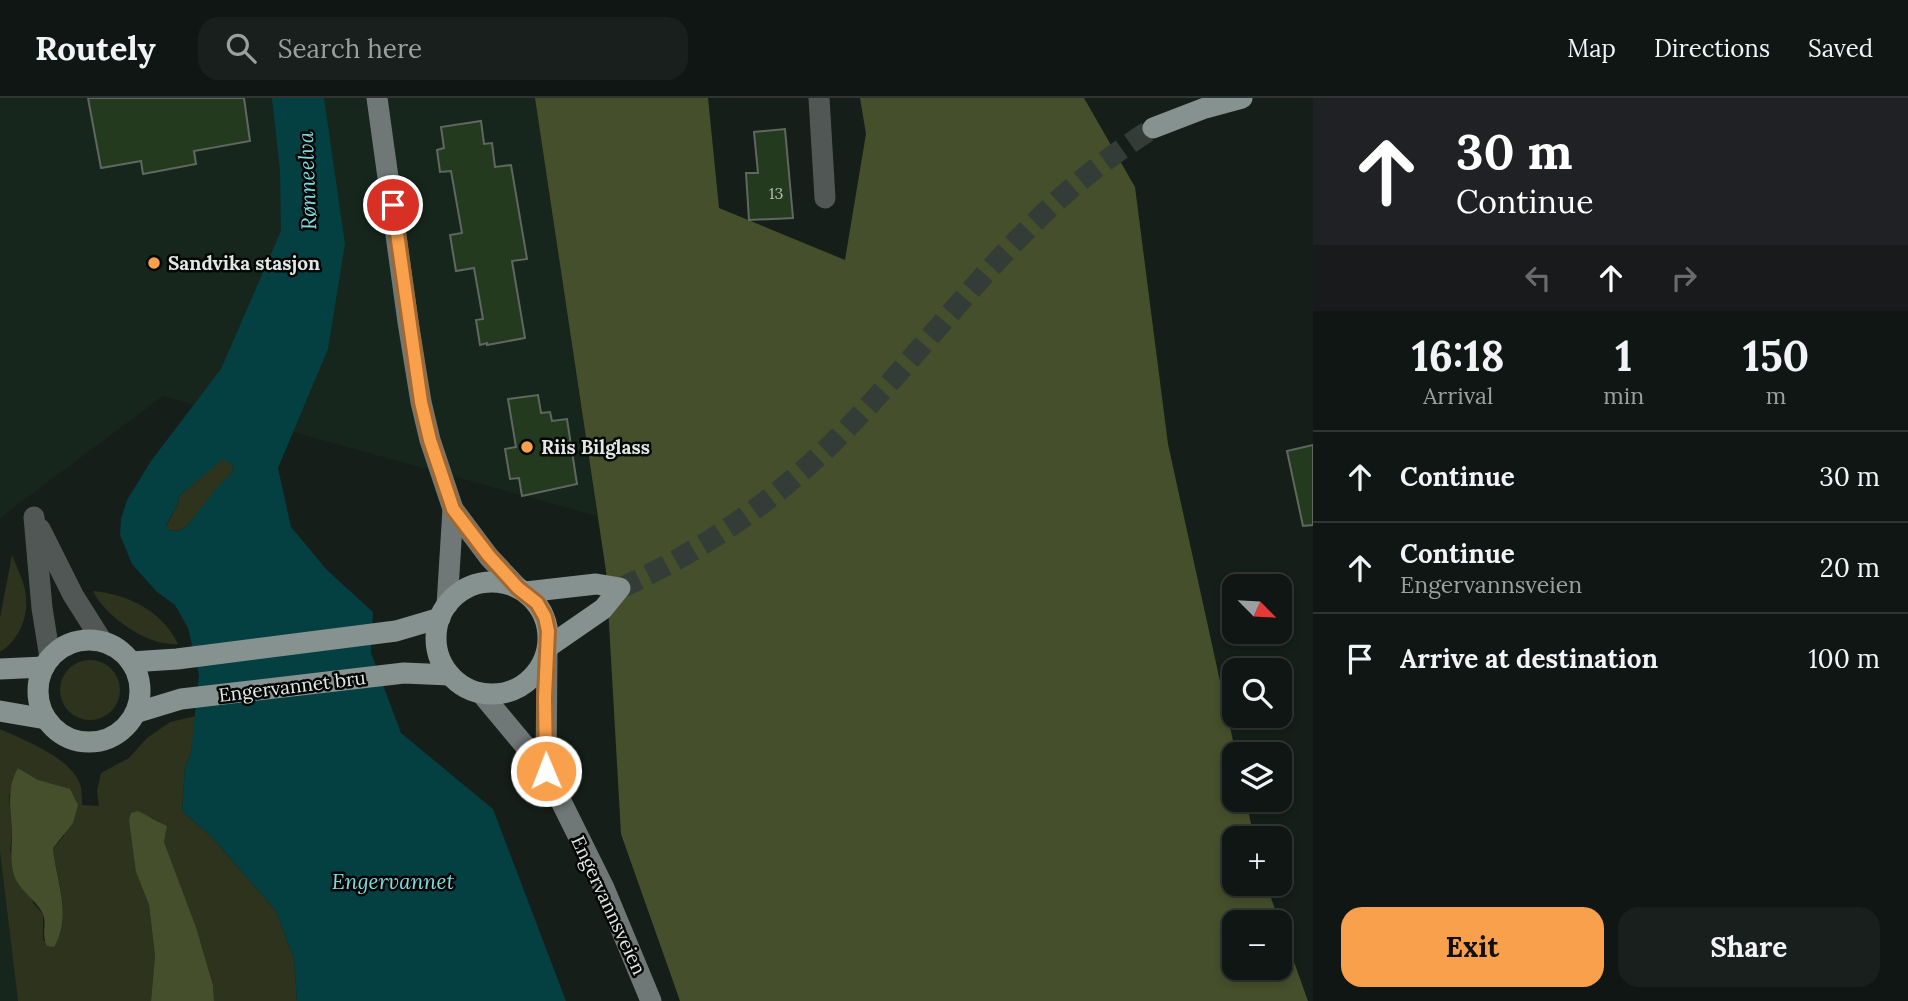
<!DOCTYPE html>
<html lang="en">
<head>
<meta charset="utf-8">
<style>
  body { margin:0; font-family:Lora,serif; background:#191f1c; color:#f1f3f6; height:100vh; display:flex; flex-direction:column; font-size:26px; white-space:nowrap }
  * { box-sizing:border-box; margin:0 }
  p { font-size:23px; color:#9c9fa0 }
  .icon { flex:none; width:38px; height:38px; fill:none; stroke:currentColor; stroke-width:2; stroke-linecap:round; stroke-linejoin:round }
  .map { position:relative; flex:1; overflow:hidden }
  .side { display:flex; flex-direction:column; background:#101613; width:595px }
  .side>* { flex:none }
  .banner { background:#202124; color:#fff; overflow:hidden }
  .needle { width:46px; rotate:114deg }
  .controls { position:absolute; left:1222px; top:476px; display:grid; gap:14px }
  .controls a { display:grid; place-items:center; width:70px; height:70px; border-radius:14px; background:#101613; box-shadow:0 4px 10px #0003,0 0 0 2px #303533; font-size:35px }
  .pin { position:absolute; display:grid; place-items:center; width:60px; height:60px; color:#fff; margin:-30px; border:4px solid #fff; border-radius:50%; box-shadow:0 2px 7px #0007 }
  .me { position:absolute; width:77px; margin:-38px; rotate:359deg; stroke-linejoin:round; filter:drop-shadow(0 0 5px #0008) }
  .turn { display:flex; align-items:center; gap:24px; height:147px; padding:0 28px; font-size:32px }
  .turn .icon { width:91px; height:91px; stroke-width:2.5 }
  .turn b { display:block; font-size:49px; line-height:60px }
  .lanes { display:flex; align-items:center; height:66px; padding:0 28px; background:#0003; justify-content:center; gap:35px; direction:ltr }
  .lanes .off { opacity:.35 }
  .eta { display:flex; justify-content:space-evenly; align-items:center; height:119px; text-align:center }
  .eta b { font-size:42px; font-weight:700; line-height:49px }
  .cta { display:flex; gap:14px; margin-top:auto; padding:14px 28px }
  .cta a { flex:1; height:80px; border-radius:21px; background:#f9a04c; color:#111; font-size:28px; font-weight:700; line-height:80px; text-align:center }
  .cta a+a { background:#191f1c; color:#f1f3f6 }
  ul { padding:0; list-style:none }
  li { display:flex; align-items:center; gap:21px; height:91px; padding:0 28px; border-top:2px solid #303533 }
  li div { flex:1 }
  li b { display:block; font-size:26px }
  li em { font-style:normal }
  header { display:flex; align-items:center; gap:42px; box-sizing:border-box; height:98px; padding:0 35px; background:#101613; border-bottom:2px solid #303533 }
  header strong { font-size:33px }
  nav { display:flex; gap:38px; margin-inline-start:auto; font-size:24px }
  .search { width:490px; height:63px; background:#191f1c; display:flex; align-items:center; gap:18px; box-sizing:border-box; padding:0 24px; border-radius:21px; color:#9c9fa0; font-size:26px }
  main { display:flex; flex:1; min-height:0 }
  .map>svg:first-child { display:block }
</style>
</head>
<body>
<header>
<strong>Routely</strong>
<div class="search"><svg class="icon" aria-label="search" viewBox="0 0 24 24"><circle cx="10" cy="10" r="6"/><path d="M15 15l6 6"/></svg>Search here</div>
<nav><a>Map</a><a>Directions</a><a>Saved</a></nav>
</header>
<main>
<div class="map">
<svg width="1313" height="903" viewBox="0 0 1313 903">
  <rect width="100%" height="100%" fill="#151e19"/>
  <g fill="#16261d">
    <polygon points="0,0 535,0 597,418 163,298 0,420"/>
    <polygon points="0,754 18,903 0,903"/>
  </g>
  <g fill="#2e331e" fill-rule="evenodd">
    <polygon points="223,360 232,366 233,373 187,428 179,433 169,432 166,428 178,406 179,398"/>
    <path d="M12 457C17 470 26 487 26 500 28 521 18 543 0 554V520Z"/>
    <path d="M93 493C128 496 162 513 178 546 148 549 105 518 93 493Z"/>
    <circle cx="90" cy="592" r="30"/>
    <path d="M196 618 191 655 185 669 182 713 212 739 276 813 294 861 297 903H214L213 887 196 829 164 744 167 728 151 719 136 774 149 807 152 832 155 858 151 903H18L0 754V631C24 642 70 659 80 686 82 692 82 700 82 707L99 708 97 693 101 675 129 660 147 640 170 624ZM18 670 38 682 64 738 53 750C56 782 74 819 53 849L43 842V816L34 806 10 753 12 734 9 698Z"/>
  </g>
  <g fill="#464f2b" fill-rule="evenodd">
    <path d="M535 0H708L719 110 845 162 866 36 860 0H1084L1135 89 1168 346 1236 656H1234V702H1246L1254 740H1234V786H1266L1308 903H680L621 736 606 473ZM1234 824H1279V870H1234Z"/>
    <path d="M18 670 38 682 70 691 78 707 73 725 53 750C56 783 73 818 54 849L47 848C41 837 47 826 43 816 37 803 22 794 16 782 9 767 12 749 12 733 11 711 6 691 18 670Z"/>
    <polygon points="138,713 167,728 164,744 196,829 213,887 214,903 151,903 155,858 152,832 149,807 136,774 129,722 131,715"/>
  </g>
  <path fill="#043f42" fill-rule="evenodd" d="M272 0H324L345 146 328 251 278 370 291 429 327 472 373 514 371 555 401 635 493 711 566 903H297L294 861 276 813 212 739 182 713 185 669 191 655 199 577 188 530 175 507 157 494 132 466 120 437 121 421 127 402 151 363 221 271 281 133 280 72ZM223 361 232 366 233 373 215 392 187 428 179 433 169 432 166 427 178 406 179 398Z"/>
  <g fill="#233a1e" stroke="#60675e" stroke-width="2">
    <polygon points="88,0 244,0 250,43 194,53 196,66 143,76 141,63 101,70"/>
    <polygon points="481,23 484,46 492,45 495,69 511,67 527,161 512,163 525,240 487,247 487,245 480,247 476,222 483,221 474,170 456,173 450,137 462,135 451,73 440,74 437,52 444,50 441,29"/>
    <polygon points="785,31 793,120 749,122 746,75 758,75 754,34"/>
    <polygon points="538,297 541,315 550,314 552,323 567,321 577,386 522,398 519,380 510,381 505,351 516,349 508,301"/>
    <polygon points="1313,347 1313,427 1303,428 1287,353"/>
  </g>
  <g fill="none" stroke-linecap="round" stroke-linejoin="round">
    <path stroke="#343c38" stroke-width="21" stroke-dasharray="21 10" stroke-linecap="butt" d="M620 490C694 457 763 411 822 355 899 282 961 196 1037 122 1072 87 1111 57 1153 30"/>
    <g stroke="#515755" stroke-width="21">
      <polyline points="819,0 825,100"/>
      <polyline points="34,419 42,510 50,560"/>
      <polyline points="40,431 73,497 102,543"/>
    </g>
    <g stroke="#6f7876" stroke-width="21">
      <polyline points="377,0 408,224 421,304 430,342 453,411 489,459 518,490"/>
      <polyline points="447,507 453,411"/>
      <polyline points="481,595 546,673 604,790 651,903"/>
      <polyline points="546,673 547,555"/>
    </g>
    <g stroke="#86928f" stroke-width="21">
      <polyline points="1153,30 1205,10 1242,0"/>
      <circle cx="492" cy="540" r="56"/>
      <polyline points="526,494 596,486 620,490 603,511 548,549"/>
      <circle cx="89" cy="593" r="51"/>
      <polyline points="131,564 177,561 396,533 440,520"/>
      <polyline points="0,571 44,569"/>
      <polyline points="0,613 46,621"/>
      <polyline points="135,615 181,601 404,575 450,577"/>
    </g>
  </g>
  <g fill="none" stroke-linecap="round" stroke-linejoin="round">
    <g stroke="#a26831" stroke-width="18">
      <polyline id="route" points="393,107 421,304 430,342 453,411 489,458 518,490 537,505 545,519 548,533 545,599 546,673"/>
    </g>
    <use href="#route" stroke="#f9a04c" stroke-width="12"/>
  </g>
  <g fill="#f9a04c" stroke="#050706" stroke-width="2.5">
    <circle cx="154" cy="165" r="7"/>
    <circle cx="527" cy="349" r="7"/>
  </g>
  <g text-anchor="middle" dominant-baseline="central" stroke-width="5" stroke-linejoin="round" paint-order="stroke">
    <g font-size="16" fill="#b2bdb3">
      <text x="776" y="95">13</text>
    </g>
    <g font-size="19" font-weight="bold" fill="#e2e9e5" stroke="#050706" text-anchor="start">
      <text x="168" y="165">Sandvika stasjon</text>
      <text x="541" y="349">Riis Bilglass</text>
    </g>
    <g font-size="19" fill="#e2e9e5" stroke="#050706">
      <text transform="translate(292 588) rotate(-7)">Engervannet bru</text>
      <text transform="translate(609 807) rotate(65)">Engervannsveien</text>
    </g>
    <g font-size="21" font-style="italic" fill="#82dade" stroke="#050706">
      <text transform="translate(307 83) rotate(-92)">Rønneelva</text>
      <text x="393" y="783">Engervannet</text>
    </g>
  </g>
</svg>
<div class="controls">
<a><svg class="needle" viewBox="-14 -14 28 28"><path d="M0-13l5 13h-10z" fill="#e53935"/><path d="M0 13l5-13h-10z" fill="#9c9fa0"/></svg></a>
<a><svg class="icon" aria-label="search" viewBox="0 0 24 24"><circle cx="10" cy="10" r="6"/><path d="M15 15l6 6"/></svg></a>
<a><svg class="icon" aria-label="layers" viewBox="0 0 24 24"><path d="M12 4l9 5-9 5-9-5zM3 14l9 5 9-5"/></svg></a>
<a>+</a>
<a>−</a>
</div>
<div class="pin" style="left:393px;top:107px;background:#d93025"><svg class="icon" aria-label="arrive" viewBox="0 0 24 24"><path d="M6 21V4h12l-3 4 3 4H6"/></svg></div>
<svg class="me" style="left:546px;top:673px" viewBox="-20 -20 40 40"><circle r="17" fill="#f9a04c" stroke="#fff" stroke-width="3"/><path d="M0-11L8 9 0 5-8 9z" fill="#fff"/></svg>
</div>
<section class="side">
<div class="banner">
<div class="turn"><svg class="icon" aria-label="ahead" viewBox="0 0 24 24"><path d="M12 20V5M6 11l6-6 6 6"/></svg><div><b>30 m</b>Continue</div></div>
<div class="lanes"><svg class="icon off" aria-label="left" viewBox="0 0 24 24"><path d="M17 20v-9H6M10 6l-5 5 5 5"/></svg><svg class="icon" aria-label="ahead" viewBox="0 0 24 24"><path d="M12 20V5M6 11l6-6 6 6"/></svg><svg class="icon off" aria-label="right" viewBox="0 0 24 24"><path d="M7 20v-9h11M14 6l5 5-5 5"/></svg></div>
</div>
<div class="eta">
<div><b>16:18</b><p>Arrival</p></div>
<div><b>1</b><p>min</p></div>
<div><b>150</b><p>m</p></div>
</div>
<ul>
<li><svg class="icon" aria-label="ahead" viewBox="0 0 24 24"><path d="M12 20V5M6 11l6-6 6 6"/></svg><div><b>Continue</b></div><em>30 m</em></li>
<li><svg class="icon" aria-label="ahead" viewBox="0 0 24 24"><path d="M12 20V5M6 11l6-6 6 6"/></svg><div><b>Continue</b><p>Engervannsveien</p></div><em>20 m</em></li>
<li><svg class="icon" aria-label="arrive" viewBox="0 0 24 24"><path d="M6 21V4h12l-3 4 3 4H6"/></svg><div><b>Arrive at destination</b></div><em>100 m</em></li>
</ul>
<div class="cta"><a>Exit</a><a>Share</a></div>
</section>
</main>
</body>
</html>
